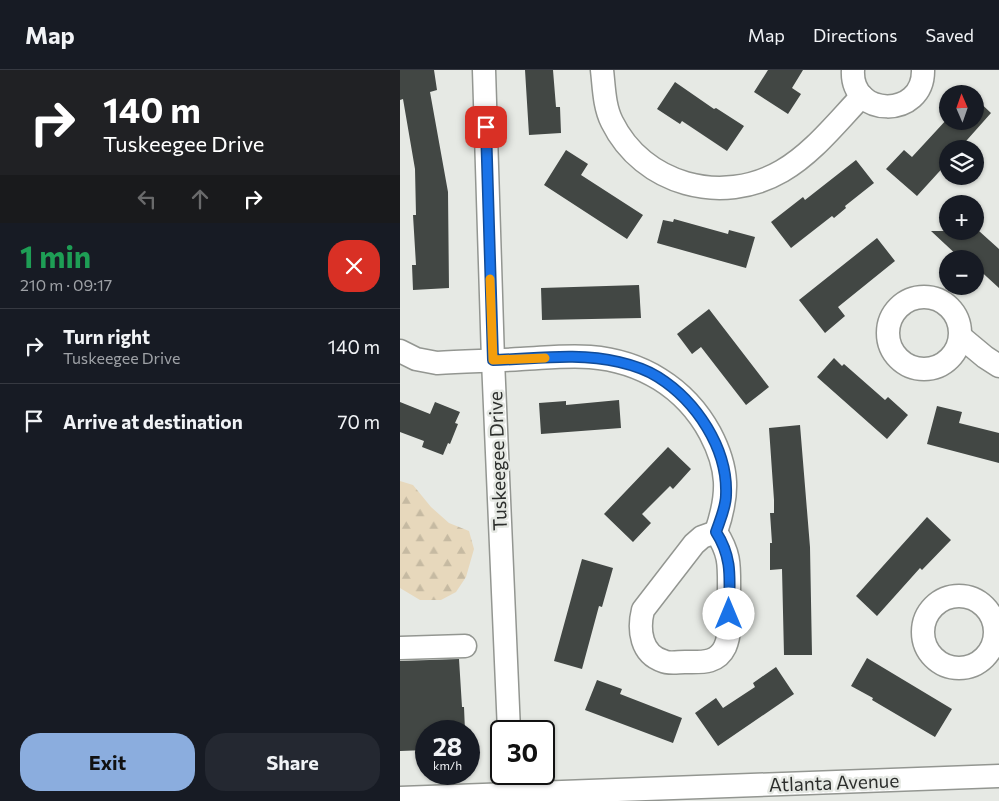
<!DOCTYPE html>
<html lang="en">
<head>
<meta charset="utf-8">
<style>
  body { margin:0; font-family:Commissioner,sans-serif; background:#242831; color:#f1f3f6; height:100vh; display:flex; flex-direction:column; font-size:19px; white-space:nowrap }
  * { box-sizing:border-box; margin:0 }
  p { font-size:16px; color:#9ea1a6 }
  .icon { flex:none; width:28px; height:28px; fill:none; stroke:currentColor; stroke-width:2; stroke-linecap:round; stroke-linejoin:round }
  .map { position:relative; flex:1; overflow:hidden }
  .panel { display:flex; flex-direction:column; background:#171b24; width:400px }
  .panel>* { flex:none }
  .hud { background:#202124; color:#fff; overflow:hidden }
  .needle { width:32px; rotate:358deg }
  .buttons { position:absolute; left:539px; top:15px; display:grid; gap:10px }
  .buttons a { display:grid; place-items:center; width:45px; height:45px; border-radius:50%; background:#171b24; box-shadow:0 1px 4px #0004; font-size:25px }
  .speed { position:absolute; left:15px; top:650px; display:flex; gap:10px; font-size:25px; font-weight:700; text-align:center }
  .speed>* { display:grid; place-content:center; width:65px; height:65px; border-radius:50%; background:#171b24; box-shadow:0 1px 4px #0004; line-height:1 }
  .speed small { font-size:12px; font-weight:400 }
  .speed .limit { border:2px solid #111; border-radius:8px; background:#fff; color:#111 }
  .pin { position:absolute; display:grid; place-items:center; width:42px; height:42px; color:#fff; margin:-21px; border-radius:10px; box-shadow:0 2px 8px #0006 }
  .me { position:absolute; width:55px; margin:-28px; rotate:0deg; stroke-linejoin:round; filter:drop-shadow(0 0 4px #0008) }
  .turn { display:flex; align-items:center; gap:18px; height:105px; padding:0 20px; font-size:22px }
  .turn .icon { width:65px; height:65px; stroke-width:2.5 }
  .turn b { display:block; font-size:35px; line-height:42px }
  .lanes { display:flex; align-items:center; height:48px; padding:0 20px; background:#0003; justify-content:center; gap:25px; direction:ltr }
  .lanes .off { opacity:.35 }
  .round { display:grid; place-items:center; flex:none; width:52px; height:52px; border-radius:20px; background:#242831 }
  .headline { display:flex; align-items:center; justify-content:space-between; height:85px; padding:0 20px }
  h1 { font-size:30px; font-weight:700; line-height:38px; color:#1e9e55 }
  .primary-button { display:flex; gap:10px; margin-top:auto; padding:10px 20px }
  .primary-button a { flex:1; height:58px; border-radius:20px; background:#8badde; color:#111; font-size:20px; font-weight:700; line-height:58px; text-align:center }
  .primary-button a+a { background:#242831; color:#f1f3f6 }
  ul { padding:0; list-style:none }
  li { display:flex; align-items:center; gap:15px; height:75px; padding:0 20px; border-top:1px solid #363941 }
  li div { flex:1 }
  li b { display:block; font-size:19px }
  li em { font-style:normal }
  header { display:flex; align-items:center; gap:30px; box-sizing:border-box; height:70px; padding:0 25px; background:#171b24; border-bottom:1px solid #363941 }
  header strong { font-size:24px }
  nav { display:flex; gap:28px; margin-inline-start:auto; font-size:18px }
  main { display:flex; flex:1; min-height:0 }
  .map>svg:first-child { display:block }
</style>
</head>
<body>
<header>
<strong>Map</strong>
<nav><a>Map</a><a>Directions</a><a>Saved</a></nav>
</header>
<main>
<section class="panel">
<div class="hud">
<div class="turn"><svg class="icon" aria-label="right" viewBox="0 0 24 24"><path d="M7 20v-9h11M14 6l5 5-5 5"/></svg><div><b>140 m</b>Tuskeegee Drive</div></div>
<div class="lanes"><svg class="icon off" aria-label="left" viewBox="0 0 24 24"><path d="M17 20v-9H6M10 6l-5 5 5 5"/></svg><svg class="icon off" aria-label="ahead" viewBox="0 0 24 24"><path d="M12 20V5M6 11l6-6 6 6"/></svg><svg class="icon" aria-label="right" viewBox="0 0 24 24"><path d="M7 20v-9h11M14 6l5 5-5 5"/></svg></div>
</div>
<div class="headline"><div><h1>1 min</h1><p>210 m · 09:17</p></div><a class="round" style="background:#d93025;color:#fff"><svg class="icon" aria-label="close" viewBox="0 0 24 24"><path d="M6 6l12 12M18 6L6 18"/></svg></a></div>
<ul>
<li><svg class="icon" aria-label="right" viewBox="0 0 24 24"><path d="M7 20v-9h11M14 6l5 5-5 5"/></svg><div><b>Turn right</b><p>Tuskeegee Drive</p></div><em>140 m</em></li>
<li><svg class="icon" aria-label="arrive" viewBox="0 0 24 24"><path d="M6 21V4h12l-3 4 3 4H6"/></svg><div><b>Arrive at destination</b></div><em>70 m</em></li>
</ul>
<div class="primary-button"><a>Exit</a><a>Share</a></div>
</section>
<div class="map">
<svg width="599" height="731" viewBox="0 0 599 731">
  <defs>
    <pattern id="forest-firs" width="22" height="20" patternUnits="userSpaceOnUse" patternTransform="scale(1.25)"><rect width="22" height="20" fill="#e7d8bc"/><path d="M5 1l3.5 6h-7zM16 11l3.5 6h-7z" fill="#c6baa2"/></pattern>
  </defs>
  <rect width="100%" height="100%" fill="#e6e9e4"/>
  <polygon fill="url(#forest-firs)" points="0,411 13,415 31,437 49,453 69,461 74,479 66,507 56,522 41,530 20,530 0,518"/>
  <g fill="#424744">
    <polygon points="0,0 34,0 37,20 30,22 48,122 49,218 13,220 12,195 16,195 13,145 16,145 15,99 3,29 0,30"/>
    <polygon points="125,0 153,0 156,37 160,37 161,63 129,65"/>
    <polygon points="368,0 403,0 392,18 401,24 388,44 354,22"/>
    <polygon points="275,12 314,39 316,38 344,56 327,81 282,51 280,54 257,39"/>
    <polygon points="575,28 591,43 559,79 548,79 548,92 517,126 486,99 504,80 512,87 548,48 548,51 575,51"/>
    <polygon points="166,80 188,94 181,105 243,145 227,169 144,115"/>
    <polygon points="456,90 474,113 445,136 446,138 434,148 432,146 391,178 371,152 403,127 405,130"/>
    <polygon points="274,149 328,164 329,160 355,167 346,198 257,173 263,150 273,152"/>
    <polygon points="531,161 579,161 599,179 599,218 575,196 575,189 567,189 562,185 560,188"/>
    <polygon points="477,168 495,191 438,237 445,246 425,263 399,230"/>
    <polygon points="239,215 241,248 142,250 141,218"/>
    <polygon points="309,239 369,317 346,335 301,277 292,284 277,264"/>
    <polygon points="434,288 442,296 444,294 485,330 488,327 508,345 487,369 417,307"/>
    <polygon points="219,330 221,358 141,364 139,333 166,331 166,335"/>
    <polygon points="0,332 30,344 35,332 60,342 55,353 58,354 50,374 48,373 43,385 22,377 24,371 0,362"/>
    <polygon points="537,336 562,342 559,353 599,363 599,393 527,374"/>
    <polygon points="400,355 410,477 412,585 384,585 382,499 370,500 370,473 372,473 370,443 374,443 374,430 369,358"/>
    <polygon points="268,377 291,399 273,419 270,416 242,444 251,453 233,472 204,444"/>
    <polygon points="527,447 551,470 522,500 520,498 477,546 456,526"/>
    <polygon points="182,489 213,498 202,537 199,536 182,599 154,591"/>
    <polygon points="467,588 552,639 535,667 472,630 473,628 451,616"/>
    <polygon points="59,589 62,637 64,637 65,661 26,661 26,680 0,681 0,591"/>
    <polygon points="376,597 394,624 318,676 295,643 316,628 323,638 355,617 353,613"/>
    <polygon points="197,610 222,619 220,624 282,648 273,673 185,640"/>
  </g>
  <g fill="none" stroke-linecap="round" stroke-linejoin="round">
    <g stroke="#939691" stroke-width="25">
      <g id="minor">
        <polyline points="84,0 93,290 109,661"/>
        <path d="M202 0C204 17 204 36 212 52 243 115 322 136 382 101 413 83 437 52 462 26"/>
        <path d="M453 0C450 48 524 49 523 0"/>
        <circle cx="524" cy="263" r="36"/>
        <polyline points="561,267 585,287 599,296"/>
        <path d="M0 281 16 289 37 293C65 291 93 291 121 289 144 288 167 285 190 287 241 291 285 317 310 363 329 399 329 424 316 462"/>
        <path d="M316 462C331 485 329 497 329 524 329 540 332 561 325 577 317 594 301 592 285 592 278 592 269 594 263 591 241 584 238 560 243 540L294 474 302 467Z"/>
        <circle cx="559" cy="562" r="36"/>
        <polyline points="0,578 65,576"/>
        <polyline points="111,704 112,731"/>
        <polyline points="0,728 599,706"/>
      </g>
    </g>
    <use href="#minor" stroke="#fff" stroke-width="22"/>
  </g>
  <g fill="none" stroke-linecap="round" stroke-linejoin="round">
    <g stroke="#114b97" stroke-width="12">
      <path id="route" d="M86 57 93 290C134 289 178 282 219 292 232 295 247 300 258 307 296 331 328 378 326 425 326 437 320 450 316 462 334 490 329 512 329 544"/>
    </g>
    <use href="#route" stroke="#1a73e8" stroke-width="9"/>
    <polyline stroke="#f59e0b" stroke-width="9" points="90,209 93,290 145,288"/>
  </g>
  <g text-anchor="middle" dominant-baseline="central" stroke-width="5" stroke-linejoin="round" paint-order="stroke">
    <g font-size="19" fill="#2c2e2c" stroke="#e6e9e4">
      <text transform="translate(97 391) rotate(-92)">Tuskeegee Drive</text>
      <text transform="translate(434 712) rotate(-2)">Atlanta Avenue</text>
    </g>
  </g>
</svg>
<div class="buttons">
<a><svg class="needle" viewBox="-14 -14 28 28"><path d="M0-13l5 13h-10z" fill="#e53935"/><path d="M0 13l5-13h-10z" fill="#9ea1a6"/></svg></a>
<a><svg class="icon" aria-label="layers" viewBox="0 0 24 24"><path d="M12 4l9 5-9 5-9-5zM3 14l9 5 9-5"/></svg></a>
<a>+</a>
<a>−</a>
</div>
<div class="speed"><div>28<small>km/h</small></div><div class="limit">30</div></div>
<div class="pin" style="left:86px;top:57px;background:#d93025"><svg class="icon" aria-label="arrive" viewBox="0 0 24 24"><path d="M6 21V4h12l-3 4 3 4H6"/></svg></div>
<svg class="me" style="left:329px;top:544px" viewBox="-20 -20 40 40"><circle r="19" fill="#fff"/><path d="M0-13L10 11 0 6-10 11z" fill="#1a73e8"/></svg>
</div>
</main>
</body>
</html>
